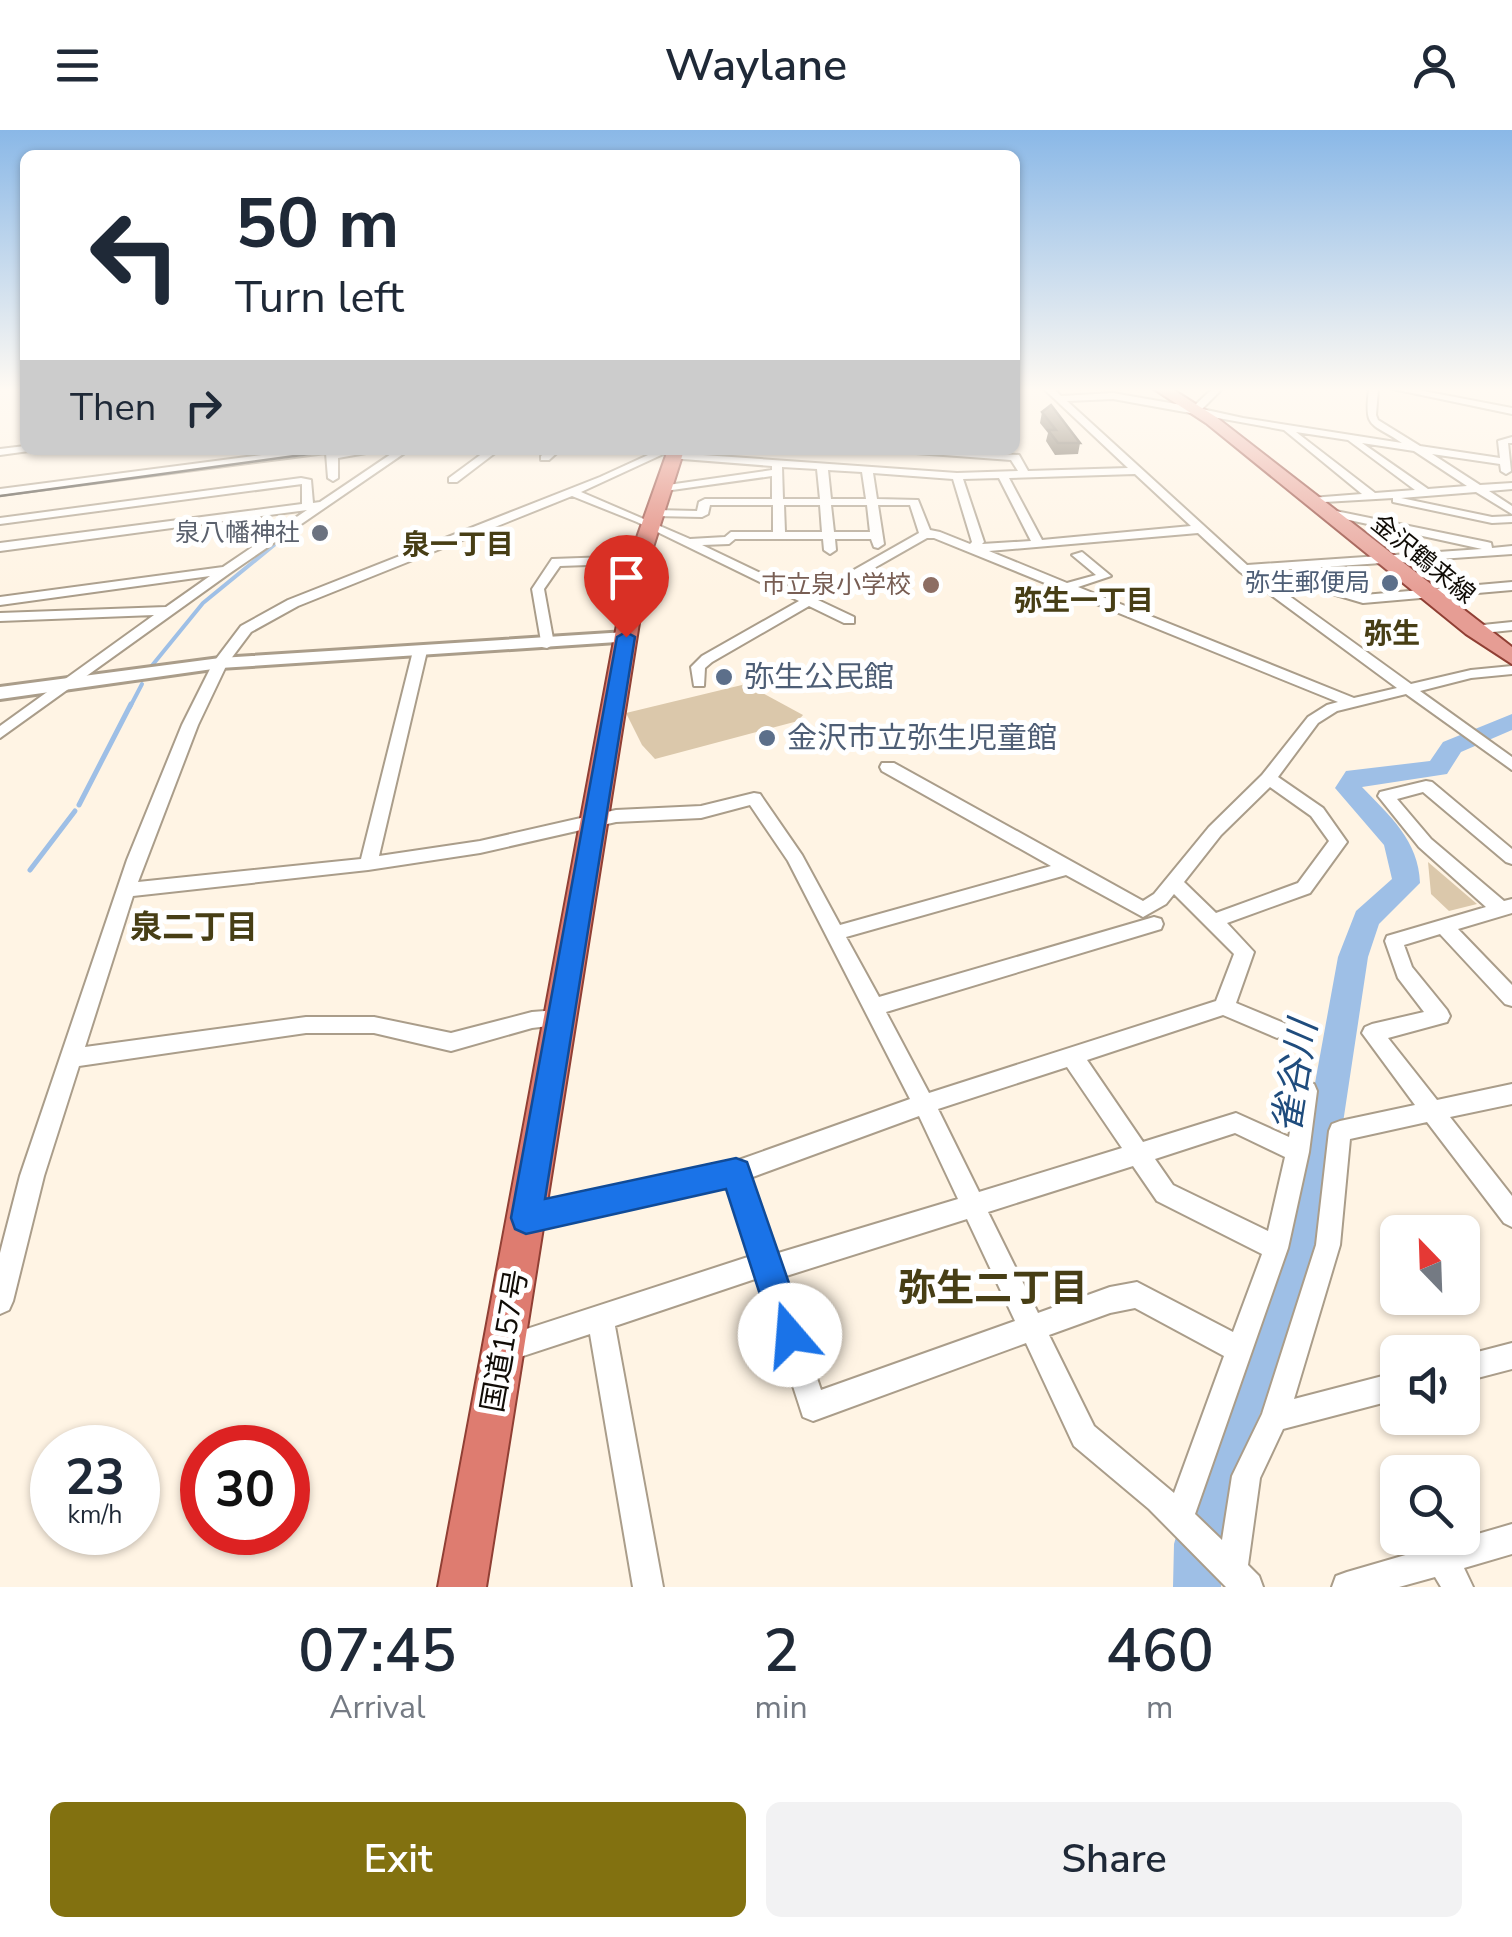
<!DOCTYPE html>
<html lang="en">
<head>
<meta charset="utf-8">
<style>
  body { margin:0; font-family:"Nunito Sans","Noto Sans JP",sans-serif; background:#f2f2f3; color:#1f2937; height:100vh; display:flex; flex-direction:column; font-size:38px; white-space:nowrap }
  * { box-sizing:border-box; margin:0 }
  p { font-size:32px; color:#747a83 }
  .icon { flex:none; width:55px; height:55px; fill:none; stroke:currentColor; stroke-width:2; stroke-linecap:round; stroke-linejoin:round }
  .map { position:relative; height:1457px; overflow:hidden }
  .sheet { display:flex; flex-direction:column; background:#fff; flex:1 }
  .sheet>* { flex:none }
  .hud { position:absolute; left:20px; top:20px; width:1000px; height:305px; border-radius:15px; box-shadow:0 2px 8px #0004; background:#fff; color:#1f2937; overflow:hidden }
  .needle { width:65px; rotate:337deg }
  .fabs { position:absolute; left:1380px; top:1085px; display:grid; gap:20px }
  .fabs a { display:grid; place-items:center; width:100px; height:100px; border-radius:15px; background:#fff; box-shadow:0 2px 8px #0004; font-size:50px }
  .speed { position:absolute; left:30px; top:1295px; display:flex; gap:20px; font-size:50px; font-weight:700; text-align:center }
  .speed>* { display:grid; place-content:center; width:130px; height:130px; border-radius:50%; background:#fff; box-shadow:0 2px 8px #0004; line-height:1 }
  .speed small { font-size:25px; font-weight:400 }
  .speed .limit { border:15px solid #d22; background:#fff; color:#111 }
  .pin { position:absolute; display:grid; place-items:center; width:85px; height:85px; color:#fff; margin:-102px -42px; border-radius:50% 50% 50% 0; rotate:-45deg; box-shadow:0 0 10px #0007 }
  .pin .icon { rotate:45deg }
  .me { position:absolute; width:110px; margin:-55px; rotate:342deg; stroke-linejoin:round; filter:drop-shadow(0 0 8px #0008) }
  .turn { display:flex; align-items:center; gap:35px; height:210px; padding:0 50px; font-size:45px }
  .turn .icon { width:130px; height:130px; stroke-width:2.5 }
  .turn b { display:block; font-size:70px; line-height:85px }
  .then { display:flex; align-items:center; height:95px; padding:0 50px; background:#0003; gap:20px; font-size:38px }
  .eta { display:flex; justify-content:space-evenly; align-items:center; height:170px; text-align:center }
  .eta b { font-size:60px; font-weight:600; line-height:70px }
  .action { display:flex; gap:20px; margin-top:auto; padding:20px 50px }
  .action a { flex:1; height:115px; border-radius:15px; background:#827110; color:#fff; font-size:40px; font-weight:600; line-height:115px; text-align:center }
  .action a+a { background:#f2f2f3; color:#1f2937 }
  header { display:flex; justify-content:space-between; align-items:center; height:130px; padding:0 50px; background:#fff; font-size:45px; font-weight:600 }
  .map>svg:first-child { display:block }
</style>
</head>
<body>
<header><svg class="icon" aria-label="menu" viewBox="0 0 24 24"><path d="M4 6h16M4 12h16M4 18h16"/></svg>Waylane<svg class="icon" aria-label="person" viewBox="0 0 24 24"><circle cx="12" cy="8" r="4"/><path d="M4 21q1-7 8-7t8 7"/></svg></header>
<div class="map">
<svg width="1512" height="1457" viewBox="0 0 1512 1457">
  <rect width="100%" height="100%" fill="#fff4e4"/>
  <g fill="#dbc8ab">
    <polygon points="746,554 803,585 798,591 655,629 642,615 626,583"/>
    <polygon points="1428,732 1477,774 1449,781 1431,764"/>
  </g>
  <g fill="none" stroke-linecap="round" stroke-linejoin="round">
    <polyline stroke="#9ebfe6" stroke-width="2.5" points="292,400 410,320"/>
    <g stroke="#9ebfe6" stroke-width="4">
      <polyline points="150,538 203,473 296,397"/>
      <polyline points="130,577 142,554"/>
    </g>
    <g stroke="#9ebfe6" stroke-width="5">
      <polyline points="79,675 131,574"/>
      <polyline points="30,740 75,681"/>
    </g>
    <path fill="#9ebfe6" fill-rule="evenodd" d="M1512 584V600L1461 622 1447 644 1362 657C1389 685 1419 711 1420 753L1379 794 1368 827 1330 1079 1272 1257 1248 1311 1220 1414 1221 1457H1173L1174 1414 1205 1307 1233 1249 1292 1079 1338 827 1356 781 1392 749 1384 715 1335 658 1346 641 1430 631 1443 612Z"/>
    <g stroke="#aa9d8a" stroke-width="4">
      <g id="minor">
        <path d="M1044 259H1054L1061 266 1113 263 1193 277 1212 259H1222L1202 279 1243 288 1402 313C1371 292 1364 300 1369 259H1378L1376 285 1378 290 1420 316 1500 328 1498 311 1512 307V313H1508L1511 341 1506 344 1501 341 1500 334 1432 324 1480 355 1512 353V359L1489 361 1512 376V384L1476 362 1401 368 1492 387 1512 386V392L1492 393 1393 372V368L1307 373V369L1311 368 1362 364 1284 300 1113 269 1067 271 1247 435 1482 419 1322 384V380L1326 379 1487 412 1491 413 1492 418 1512 416V424L1280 440 1364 465 1512 452V460L1363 473 1272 446 1271 441 1256 442 1411 554 1471 540 1512 536V544L1471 548 1420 561 1512 627V640L1406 564 1337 581 1318 593 1278 647 1323 678 1347 712 1310 763 1227 793 1254 822 1236 873 1284 893 1287 899 1284 905 1277 908 1223 885 1087 930 1143 1012 1236 983 1289 1007 1298 954 1306 952 1314 954 1317 961 1309 1022 1288 1118 1195 1384 1222 1410 1232 1346 1262 1284 1316 1115 1329 1001 1332 994 1340 991 1415 975 1362 903 1365 897 1372 894 1424 882 1398 848 1385 811 1387 806 1486 777 1419 717 1378 666 1380 662 1426 651 1432 652 1512 719V734L1506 732 1423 662 1397 669 1431 709 1504 771 1512 769V783L1458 799 1512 855V876L1505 874 1440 804 1404 815 1412 837 1447 880 1450 886 1447 892 1388 908 1437 970 1512 954V974L1450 987 1512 1066V1097L1504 1093 1427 992 1350 1009 1340 1115 1294 1269 1398 1242V1269L1283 1299 1260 1348 1248 1435 1259 1446 1263 1457H1226L1149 1379 1074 1316 1026 1213 813 1291 803 1287 758 1148 615 1196 663 1457H633L590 1204 505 1232 496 1228 492 1219 496 1210 505 1206 751 1126 728 1055 526 1101 518 1097 514 1089 518 1081 736 1031 910 969 788 731 750 675 701 688 616 692 480 723 368 740 133 766 85 917 306 887H374L451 903 532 882 558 880 565 882 568 888 565 894 532 898 451 921 374 903H306L79 936 44 1046 13 1171 9 1180 0 1184V1123L20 1046 127 730 182 595 213 533 241 496 288 470 600 347 659 320H672L581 362 690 409 725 407 731 402H773V375H710L708 384 702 387 655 386 649 383 655 380 697 381 699 372 705 369H772V346L665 361 661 360V356L772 340V336L670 328V324L674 323 957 343 1018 341 1011 330 916 323 911 320 1019 325 1028 341 1128 338ZM1296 302 1348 310 1415 360 1375 363ZM1362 313 1414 321 1467 356 1428 359ZM782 337 817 339 820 369H783ZM828 340 862 342 866 369H831ZM873 343 953 349 972 412 970 414 940 402 930 400 918 370 877 369ZM1135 344 1191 396 1042 410 1009 348ZM999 348 1031 411 982 414 984 412 963 349ZM572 366 637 392 799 471 702 526 691 537 694 556H704L705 538 712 532 809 476 844 493H854V487L818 470 927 408H934L1338 572 1327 575 1308 587 1262 645 1209 697 1154 764 1143 771 894 633H882L880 637 882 641 1051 736 840 795 802 725 760 664 754 663 701 676 616 680 480 711 379 726 427 521 420 517 413 521 361 729 138 752 198 595 227 534 251 502 298 476ZM784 375H820L822 402H785ZM831 375H867L870 402H834ZM878 375H910L919 403 808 466 702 415 729 414 735 409H823L824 420 830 424 836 420 835 409H871L874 417 878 418 884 414ZM1198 403 1240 442 1397 558 1354 568 1078 457 1111 446 1082 422 1072 425 1096 445 1067 453 989 421ZM1270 657 1311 686 1329 711 1298 753 1216 783 1184 752 1221 705ZM1066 745 1143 787 1166 774 1174 764 1234 824 1216 871 929 963 886 882 1161 799 1163 794 1161 789 1154 787 879 867 846 807ZM1067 937 1122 1018 979 1062 938 979ZM919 986 958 1069 775 1124 750 1048ZM1235 1003 1285 1027 1268 1101 1173 1055 1155 1029ZM1133 1036 1157 1071 1262 1124 1233 1202 1137 1152 1110 1157 1038 1183 988 1082ZM967 1089 1015 1191 821 1260 783 1147ZM1135 1178 1224 1226 1174 1363 1094 1296 1049 1205 1110 1183Z"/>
        <polygon points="1393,259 1413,259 1512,278 1512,284"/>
        <polygon points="25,316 25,320 29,321 0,325 0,319"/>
        <polygon points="301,320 335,320 336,322 383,320 338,328 338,348 333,351 328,348 326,323 0,365 0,359"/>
        <polygon points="397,320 409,320 230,443 0,608 0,596 154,485 0,491 0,483 166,477 210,446 0,475 0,467 223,437 307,380 0,421 0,413 302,374 302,354 0,394 0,388 301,348 311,350 313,373 320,372"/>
        <polygon points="487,320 499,320 457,352 449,352 449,348"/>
        <polygon points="549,320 560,320 549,330 541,330 541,326"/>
        <polygon points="639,426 643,427 643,433 560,436 544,459 554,514 547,518 542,517 532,459 552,429"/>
        <polygon points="1512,492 1512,500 1473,504 1466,500 1473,496"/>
        <polygon points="1512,1213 1512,1239 1462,1252 1462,1226"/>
        <polygon points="1512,1394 1512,1424 1464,1438 1473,1457 1441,1457 1435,1447 1399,1457 1332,1457 1336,1446 1347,1442"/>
      </g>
    </g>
    <g stroke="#aa9d8a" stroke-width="6">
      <polygon id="tertiary" points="626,502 632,503 632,511 220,538 0,569 0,557 220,528"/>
    </g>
    <g stroke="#903f34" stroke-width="4">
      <polygon id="primary" points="1154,259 1172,259 1216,287 1512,517 1512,534 1466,504 1206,293"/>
    </g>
    <g stroke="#903f34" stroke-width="4">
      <polygon id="trunk" points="668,320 684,320 649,430 486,1457 438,1457 629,430"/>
    </g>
    <use href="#minor" fill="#fff" fill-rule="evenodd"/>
    <use href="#tertiary" fill="#fff" fill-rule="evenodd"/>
    <use href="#primary" fill="#e69d94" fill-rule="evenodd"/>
    <use href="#trunk" fill="#de7c70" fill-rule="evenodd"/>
    <polyline stroke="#433e35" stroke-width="2.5" points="0,366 339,320"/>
  </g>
  <polygon fill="#544a3b" points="1042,282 1080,313 1078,324 1055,325 1046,311 1048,303 1040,293"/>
  <polygon fill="#625645" stroke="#453c30" stroke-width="2.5" points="1051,275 1080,313 1058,313 1048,300 1056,300 1042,282"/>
  <linearGradient id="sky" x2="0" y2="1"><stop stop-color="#8ab8e7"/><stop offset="0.56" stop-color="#fffaf3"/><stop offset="1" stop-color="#fffaf3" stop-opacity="0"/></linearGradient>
  <rect width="1512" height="463" fill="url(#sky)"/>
  <polygon fill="#1a73e8" stroke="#114b97" stroke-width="2.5" points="626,502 635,507 545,1069 736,1028 747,1032 807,1205 802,1217 790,1222 778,1217 773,1205 726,1059 526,1104 515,1099 511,1088 617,507"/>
  <circle fill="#6b7280" stroke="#fff" stroke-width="4" cx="320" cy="403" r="10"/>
  <g fill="#5c6f8a" stroke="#fff" stroke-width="4">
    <circle cx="1390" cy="453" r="10"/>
    <circle cx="724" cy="547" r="10"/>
    <circle cx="767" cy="608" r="10"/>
  </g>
  <circle fill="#8d6e63" stroke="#fff" stroke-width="4" cx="931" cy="455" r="10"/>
  <g text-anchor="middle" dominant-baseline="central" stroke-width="10" stroke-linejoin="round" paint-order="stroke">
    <g font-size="25" fill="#5b616d" stroke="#fff" text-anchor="end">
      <text x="300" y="403">泉八幡神社</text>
    </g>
    <g font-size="25" fill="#100c06" stroke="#fff">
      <text transform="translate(1423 429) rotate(39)">金沢鶴来線</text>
    </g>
    <g font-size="25" fill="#4e5e75" stroke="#fff" text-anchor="end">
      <text x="1370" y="453">弥生郵便局</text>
    </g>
    <g font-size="25" fill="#785e54" stroke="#fff" text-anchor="end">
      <text x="911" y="455">市立泉小学校</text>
    </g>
    <g font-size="28" font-weight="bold" fill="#473e15" stroke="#fff">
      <text x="458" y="415">泉一丁目</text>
      <text x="1084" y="471">弥生一丁目</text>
      <text x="1392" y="504">弥生</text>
    </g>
    <g font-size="30" fill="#4e5e75" stroke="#fff" text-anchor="start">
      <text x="744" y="547">弥生公民館</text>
      <text x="787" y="608">金沢市立弥生児童館</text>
    </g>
    <g font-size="30" fill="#100c06" stroke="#fff">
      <text transform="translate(505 1211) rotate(-80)">国道157号</text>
    </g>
    <g font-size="32" font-weight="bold" fill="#473e15" stroke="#fff">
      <text x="194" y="797">泉二丁目</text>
    </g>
    <g font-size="38" font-style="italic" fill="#1f4c7d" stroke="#fff">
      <text transform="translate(1295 947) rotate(-81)">雀谷川</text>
    </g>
    <g font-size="38" font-weight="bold" fill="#473e15" stroke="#fff">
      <text x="993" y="1158">弥生二丁目</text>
    </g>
  </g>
</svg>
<div class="fabs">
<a><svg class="needle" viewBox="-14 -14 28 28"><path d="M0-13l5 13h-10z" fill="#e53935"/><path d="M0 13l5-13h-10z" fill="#747a83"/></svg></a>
<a><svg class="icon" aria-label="sound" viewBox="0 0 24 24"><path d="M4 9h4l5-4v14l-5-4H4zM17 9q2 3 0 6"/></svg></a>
<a><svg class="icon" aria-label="search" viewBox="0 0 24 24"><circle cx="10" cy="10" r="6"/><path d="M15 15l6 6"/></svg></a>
</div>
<div class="speed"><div>23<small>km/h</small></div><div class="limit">30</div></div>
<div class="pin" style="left:626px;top:507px;background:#d93025"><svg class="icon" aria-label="arrive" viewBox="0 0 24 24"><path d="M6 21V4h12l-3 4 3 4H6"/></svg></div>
<svg class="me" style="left:790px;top:1205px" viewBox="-20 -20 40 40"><circle r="19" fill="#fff"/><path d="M0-13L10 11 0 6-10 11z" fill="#1a73e8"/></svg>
<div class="hud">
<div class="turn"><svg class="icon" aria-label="left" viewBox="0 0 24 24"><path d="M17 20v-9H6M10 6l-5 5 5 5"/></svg><div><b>50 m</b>Turn left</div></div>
<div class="then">Then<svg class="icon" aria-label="right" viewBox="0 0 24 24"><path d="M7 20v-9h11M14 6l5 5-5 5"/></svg></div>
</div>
</div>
<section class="sheet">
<div class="eta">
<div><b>07:45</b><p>Arrival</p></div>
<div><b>2</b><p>min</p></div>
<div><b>460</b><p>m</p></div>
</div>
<div class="action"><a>Exit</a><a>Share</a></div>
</section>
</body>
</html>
